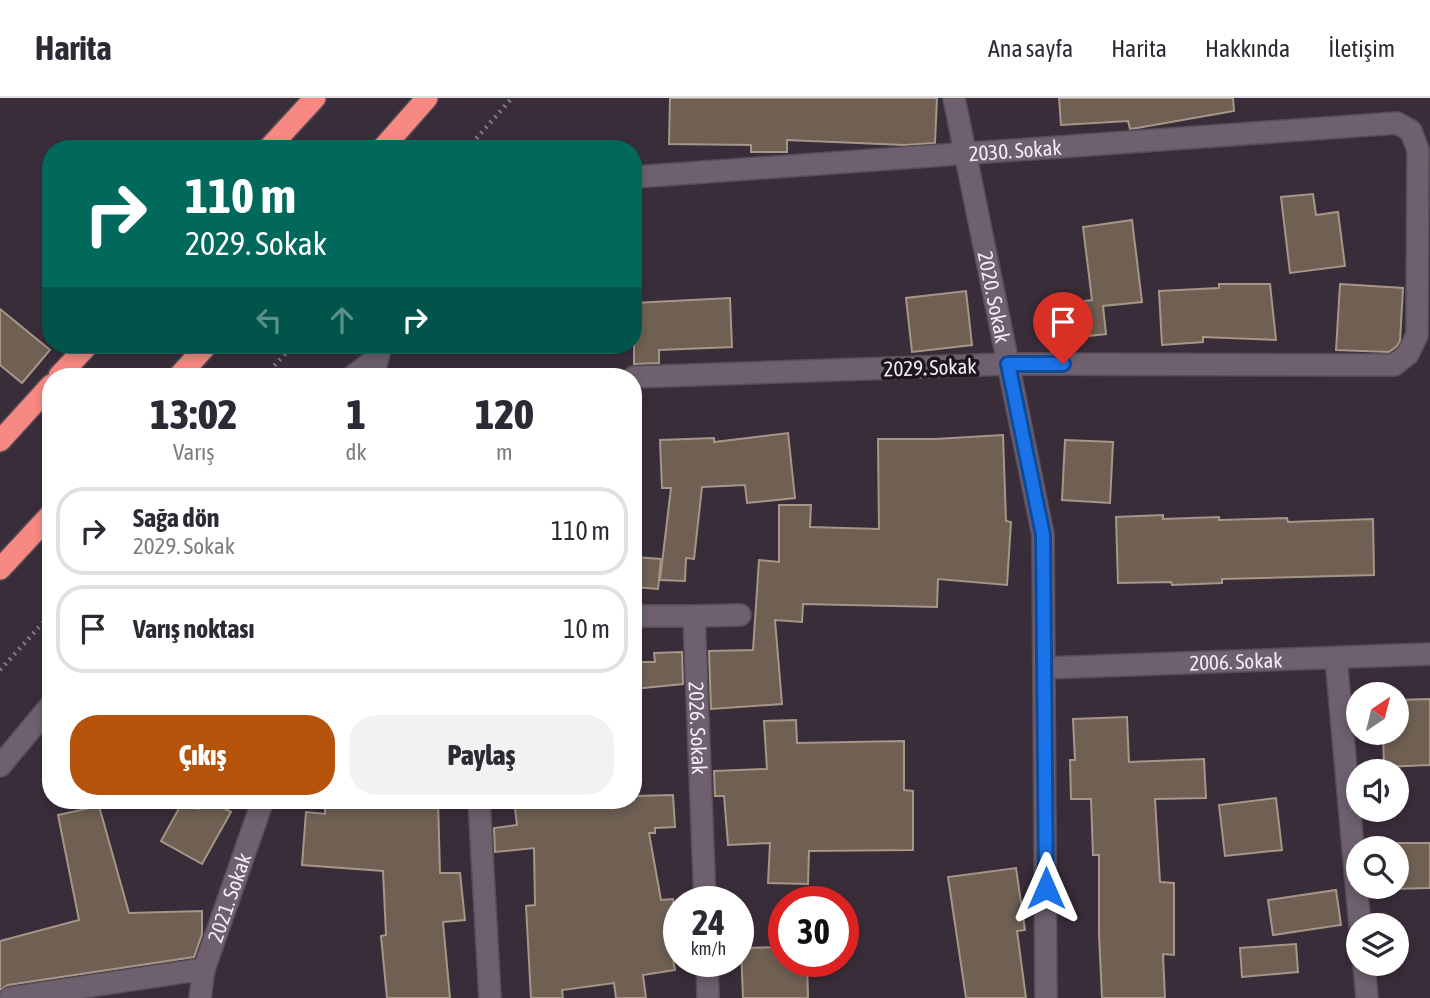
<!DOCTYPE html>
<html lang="tr">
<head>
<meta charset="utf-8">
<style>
  body { margin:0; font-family:"Asap Condensed",sans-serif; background:#f2f2f3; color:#2b2b33; height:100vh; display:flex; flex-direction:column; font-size:26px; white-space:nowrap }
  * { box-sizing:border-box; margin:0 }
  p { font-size:23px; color:#7c7c81 }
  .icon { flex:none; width:38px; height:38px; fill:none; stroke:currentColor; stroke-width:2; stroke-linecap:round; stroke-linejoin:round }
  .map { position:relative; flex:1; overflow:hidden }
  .side { position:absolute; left:42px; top:270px; width:600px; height:441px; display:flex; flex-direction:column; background:#fff; border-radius:28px; box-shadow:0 4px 10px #0003 }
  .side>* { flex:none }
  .banner { position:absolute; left:42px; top:42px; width:600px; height:214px; border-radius:28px; box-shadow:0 4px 10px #0003; background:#00695c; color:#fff; overflow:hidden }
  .needle { width:46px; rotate:35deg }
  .fabs { position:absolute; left:1346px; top:584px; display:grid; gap:14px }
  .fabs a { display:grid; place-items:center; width:63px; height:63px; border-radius:50%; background:#fff; box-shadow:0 4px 10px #0003; font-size:35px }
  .speed { position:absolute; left:663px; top:788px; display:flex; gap:14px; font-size:35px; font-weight:700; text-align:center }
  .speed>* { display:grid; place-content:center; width:91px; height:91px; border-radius:50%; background:#fff; box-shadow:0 4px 10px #0003; line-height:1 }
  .speed small { font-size:18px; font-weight:400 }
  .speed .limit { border:10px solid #d22; background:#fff; color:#111 }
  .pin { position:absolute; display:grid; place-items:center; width:60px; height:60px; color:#fff; margin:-72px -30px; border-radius:50% 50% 50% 0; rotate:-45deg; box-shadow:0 0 7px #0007 }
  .pin .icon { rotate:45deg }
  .me { position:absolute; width:77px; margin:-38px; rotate:0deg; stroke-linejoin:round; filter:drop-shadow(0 0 5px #0008) }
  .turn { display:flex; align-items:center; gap:24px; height:147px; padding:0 28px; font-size:32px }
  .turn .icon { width:91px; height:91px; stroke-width:2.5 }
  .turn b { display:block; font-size:49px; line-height:60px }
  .lanes { display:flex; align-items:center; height:66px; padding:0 28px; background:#0003; justify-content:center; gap:35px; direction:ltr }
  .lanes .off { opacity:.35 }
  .eta { display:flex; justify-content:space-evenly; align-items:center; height:119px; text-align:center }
  .eta b { font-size:42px; font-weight:800; line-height:49px }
  .cta { display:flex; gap:14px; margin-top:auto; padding:14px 28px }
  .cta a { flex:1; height:80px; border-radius:28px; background:#b45309; color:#fff; font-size:28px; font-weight:800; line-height:80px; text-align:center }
  .cta a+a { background:#f2f2f3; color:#2b2b33 }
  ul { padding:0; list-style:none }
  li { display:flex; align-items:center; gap:21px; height:88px; margin:0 14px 10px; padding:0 14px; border:4px solid #e1e1e2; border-radius:28px }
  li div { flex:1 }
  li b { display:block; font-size:26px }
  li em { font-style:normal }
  header { display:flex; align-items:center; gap:42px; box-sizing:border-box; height:98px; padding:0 35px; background:#fff; border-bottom:2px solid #e1e1e2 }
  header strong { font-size:33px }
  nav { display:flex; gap:38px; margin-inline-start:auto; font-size:24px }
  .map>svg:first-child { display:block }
</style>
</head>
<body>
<header>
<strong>Harita</strong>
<nav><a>Ana sayfa</a><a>Harita</a><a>Hakkında</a><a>İletişim</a></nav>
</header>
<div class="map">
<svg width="1430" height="900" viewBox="0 0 1430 900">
  <rect width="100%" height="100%" fill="#392d39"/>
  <g fill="#6f6053" stroke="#a69688" stroke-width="2">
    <polygon points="670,0 937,0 935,45 904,47 787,42 787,54 751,54 751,47 669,46"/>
    <polygon points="1059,0 1233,0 1234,13 1137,30 1130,31 1128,23 1061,27"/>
    <polygon points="1313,96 1316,117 1338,114 1345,168 1290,175 1281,99"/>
    <polygon points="1132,122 1142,204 1103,208 1106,236 1080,239 1075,204 1092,202 1083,129"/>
    <polygon points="1219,186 1270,186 1276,242 1203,239 1203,244 1162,247 1159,193 1219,190"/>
    <polygon points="1340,186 1403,190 1400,243 1397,248 1389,254 1336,252"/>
    <polygon points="966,193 972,247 912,254 906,200"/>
    <polygon points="730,200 732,249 659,252 659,265 634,266 634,205"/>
    <polygon points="0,211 50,252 22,285 0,267"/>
    <polygon points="788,335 795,400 747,405 745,387 702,389 694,461 686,460 685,483 660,482 671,390 662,390 660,342 714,340 714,344"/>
    <polygon points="1003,337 1006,423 1011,424 1007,487 938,481 937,509 803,506 802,524 775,522 782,606 711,611 709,553 753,552 759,462 779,464 779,407 811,407 810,429 879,431 878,341 935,341"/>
    <polygon points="1065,342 1113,344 1110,405 1062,402"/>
    <polygon points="1163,417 1163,421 1219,419 1219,422 1287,420 1288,424 1373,421 1374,477 1222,481 1222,485 1172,487 1171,484 1118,485 1116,419"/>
    <polygon points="634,459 661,461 658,491 634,489"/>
    <polygon points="682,554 683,586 634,591 634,564 655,564 654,555"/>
    <polygon points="1430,601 1430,667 1384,669 1383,635 1396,635 1396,602"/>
    <polygon points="1127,619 1129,664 1204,661 1206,700 1155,701 1160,784 1174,785 1174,857 1163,856 1165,900 1102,900 1099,836 1099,757 1093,757 1091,701 1071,701 1070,662 1075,662 1073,621"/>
    <polygon points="796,622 797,645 904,643 904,692 913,693 913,752 809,753 808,786 768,785 770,745 728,747 724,698 715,698 714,673 767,671 764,623"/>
    <polygon points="673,697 675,729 655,730 655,735 649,735 661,802 673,801 676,843 670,844 675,872 643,877 646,900 616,900 614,885 562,892 563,900 531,900 526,808 535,807 534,750 495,754 494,730 517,727 514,702 634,702 634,698"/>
    <polygon points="1276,700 1282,752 1225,758 1219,707"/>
    <polygon points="203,702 209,702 231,714 202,766 161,743 183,703 198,711"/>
    <polygon points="325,702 438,702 440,775 460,775 465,822 443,824 450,900 387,900 381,838 386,837 383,773 302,767 306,714 325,716"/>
    <polygon points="99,708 129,815 202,813 202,836 194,859 8,887 0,892 0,843 79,822 58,717"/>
    <polygon points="1393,745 1430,745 1430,790 1394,791 1396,789 1396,751 1394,751"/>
    <polygon points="1016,770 1025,832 1017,833 1026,900 966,900 948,779"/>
    <polygon points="1336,792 1341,827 1273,837 1268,802"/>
    <polygon points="1296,846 1298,874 1242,879 1240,850"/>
    <polygon points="784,849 784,863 807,863 808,900 743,900 741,850"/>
  </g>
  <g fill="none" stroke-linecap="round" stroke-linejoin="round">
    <g stroke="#574d57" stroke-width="24">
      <g id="street">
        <path id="s1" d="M954 0 1043 437 1046 900"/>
        <path id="s2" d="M634 79 1397 25 1411 33 1418 52 1417 237 1408 256 1394 267 1008 266 634 279"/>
        <polyline points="353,278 378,259"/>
        <polyline points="373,278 381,247"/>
        <path id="s3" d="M634 518H694L705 803"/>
        <polyline points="694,518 740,517"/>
        <polyline points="1336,560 1360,828"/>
        <path id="s4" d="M1044 570 1430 556"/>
        <polyline points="0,668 51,607"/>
        <polyline points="479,702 490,900"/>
        <polyline points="707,863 708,900"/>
        <polyline points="1364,866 1367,900"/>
        <polyline points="10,900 204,871"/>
        <path id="s5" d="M200 900 204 871 263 702"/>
      </g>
    </g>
    <g stroke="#574d57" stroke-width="24">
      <g id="highway">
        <polyline points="268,51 315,0"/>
        <polyline points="382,51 427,0"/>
        <polyline points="59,278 88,247"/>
        <polyline points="179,278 207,247"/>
        <polyline points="0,343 51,287"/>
        <polyline points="0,471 51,416"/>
      </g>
    </g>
    <g stroke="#847a84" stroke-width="4.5" stroke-dasharray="2 5" stroke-linecap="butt">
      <polyline points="467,51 512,0"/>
      <polyline points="265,278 293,247"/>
      <polyline points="0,572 51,516"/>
    </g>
    <use href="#street" stroke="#6e606e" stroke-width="21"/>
    <use href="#highway" stroke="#f88982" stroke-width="21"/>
  </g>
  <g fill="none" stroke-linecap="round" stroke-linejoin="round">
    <g stroke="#114b97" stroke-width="18">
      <polyline id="route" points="1046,790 1043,437 1008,266 1063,266"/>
    </g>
    <use href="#route" stroke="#1a73e8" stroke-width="12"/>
  </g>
  <g text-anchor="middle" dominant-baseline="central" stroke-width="7" stroke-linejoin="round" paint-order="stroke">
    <g font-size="21" fill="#f3ebf3" stroke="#1d171d">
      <text stroke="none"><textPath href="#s2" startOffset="382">2030. Sokak</textPath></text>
      <text stroke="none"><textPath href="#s1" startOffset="203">2020. Sokak</textPath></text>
      <text transform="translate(930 269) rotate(-2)">2029. Sokak</text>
      <text stroke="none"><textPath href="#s4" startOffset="192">2006. Sokak</textPath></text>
      <text stroke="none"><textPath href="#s3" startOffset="172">2026. Sokak</textPath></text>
      <text stroke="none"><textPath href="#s5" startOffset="105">2021. Sokak</textPath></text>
    </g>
  </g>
</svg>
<div class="fabs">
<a><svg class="needle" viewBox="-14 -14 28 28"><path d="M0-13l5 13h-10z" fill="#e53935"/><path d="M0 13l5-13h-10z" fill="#7c7c81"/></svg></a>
<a><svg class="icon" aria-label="sound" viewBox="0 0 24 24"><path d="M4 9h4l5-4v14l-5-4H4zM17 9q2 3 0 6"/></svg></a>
<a><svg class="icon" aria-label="search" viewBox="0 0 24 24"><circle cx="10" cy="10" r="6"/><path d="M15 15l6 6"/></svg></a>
<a><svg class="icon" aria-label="layers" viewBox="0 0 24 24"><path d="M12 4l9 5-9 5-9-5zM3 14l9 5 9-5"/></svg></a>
</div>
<div class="speed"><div>24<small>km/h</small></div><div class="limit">30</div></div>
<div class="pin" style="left:1063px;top:266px;background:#d93025"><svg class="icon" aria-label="arrive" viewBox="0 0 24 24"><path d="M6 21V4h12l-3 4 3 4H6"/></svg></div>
<svg class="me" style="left:1046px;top:790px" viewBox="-20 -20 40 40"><path d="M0-17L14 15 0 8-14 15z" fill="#1a73e8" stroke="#fff" stroke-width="4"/></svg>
<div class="banner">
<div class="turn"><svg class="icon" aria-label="right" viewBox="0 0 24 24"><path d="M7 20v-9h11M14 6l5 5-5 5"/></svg><div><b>110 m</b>2029. Sokak</div></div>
<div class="lanes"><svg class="icon off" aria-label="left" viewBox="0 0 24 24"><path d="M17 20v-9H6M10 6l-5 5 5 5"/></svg><svg class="icon off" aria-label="ahead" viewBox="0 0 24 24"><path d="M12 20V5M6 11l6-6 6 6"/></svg><svg class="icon" aria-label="right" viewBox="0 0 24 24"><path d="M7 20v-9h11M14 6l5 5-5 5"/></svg></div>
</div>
<section class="side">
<div class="eta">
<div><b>13:02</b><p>Varış</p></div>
<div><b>1</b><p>dk</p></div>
<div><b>120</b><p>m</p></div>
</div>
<ul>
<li><svg class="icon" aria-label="right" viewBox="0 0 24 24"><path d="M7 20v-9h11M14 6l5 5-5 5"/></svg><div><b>Sağa dön</b><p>2029. Sokak</p></div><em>110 m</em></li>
<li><svg class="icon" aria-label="arrive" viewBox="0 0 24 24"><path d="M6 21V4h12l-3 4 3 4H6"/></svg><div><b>Varış noktası</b></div><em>10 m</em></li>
</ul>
<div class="cta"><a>Çıkış</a><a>Paylaş</a></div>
</section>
</div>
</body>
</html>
